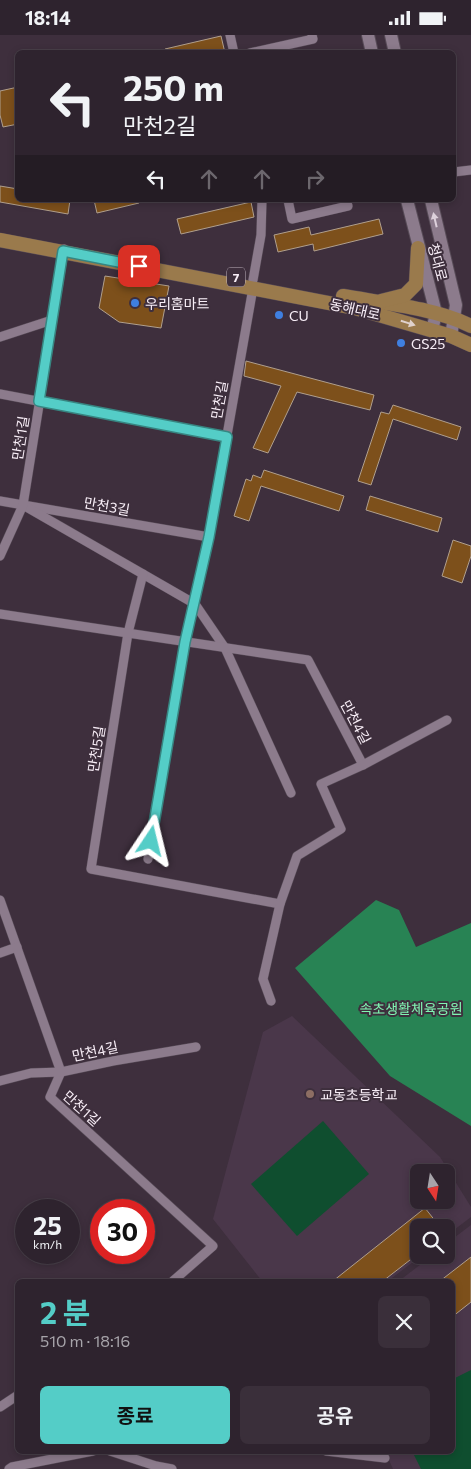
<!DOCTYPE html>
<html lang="ko">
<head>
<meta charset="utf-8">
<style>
  body { margin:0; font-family:Commissioner,"Noto Sans KR",sans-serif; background:#3a2f3a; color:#f1f3f6; height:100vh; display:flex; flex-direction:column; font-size:19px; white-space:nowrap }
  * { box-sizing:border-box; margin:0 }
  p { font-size:16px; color:#a7a4aa }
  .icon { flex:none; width:28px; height:28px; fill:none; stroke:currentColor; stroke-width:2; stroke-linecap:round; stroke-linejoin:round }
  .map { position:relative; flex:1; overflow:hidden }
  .sheet { position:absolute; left:15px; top:1244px; width:440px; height:175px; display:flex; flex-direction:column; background:#2e232e; border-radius:8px; box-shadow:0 2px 8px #0003,0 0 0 1px #49404a }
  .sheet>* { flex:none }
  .hud { position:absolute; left:15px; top:15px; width:441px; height:152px; border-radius:8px; box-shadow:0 2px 8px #0003,0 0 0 1px #49404a; background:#2e232e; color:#f1f3f6; overflow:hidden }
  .needle { width:32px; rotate:168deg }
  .fabs { position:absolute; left:410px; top:1129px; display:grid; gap:10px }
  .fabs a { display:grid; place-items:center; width:45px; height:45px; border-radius:8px; background:#2e232e; box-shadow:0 2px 8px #0003,0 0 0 1px #49404a; font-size:25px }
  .speed { position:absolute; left:15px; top:1164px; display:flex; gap:10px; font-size:25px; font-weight:700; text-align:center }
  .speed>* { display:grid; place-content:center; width:65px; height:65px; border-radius:50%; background:#2e232e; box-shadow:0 2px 8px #0003,0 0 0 1px #49404a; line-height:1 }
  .speed small { font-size:12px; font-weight:400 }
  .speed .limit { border:8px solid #d22; background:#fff; color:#111 }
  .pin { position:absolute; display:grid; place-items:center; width:42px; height:42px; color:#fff; margin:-21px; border-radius:10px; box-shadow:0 2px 8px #0006 }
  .me { position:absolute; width:55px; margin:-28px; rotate:10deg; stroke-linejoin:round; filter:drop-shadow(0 0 4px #0008) }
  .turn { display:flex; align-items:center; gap:18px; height:105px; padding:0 25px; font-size:22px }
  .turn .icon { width:65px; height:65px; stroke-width:2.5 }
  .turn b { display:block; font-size:35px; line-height:42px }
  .lanes { display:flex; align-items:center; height:48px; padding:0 25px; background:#0003; justify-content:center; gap:25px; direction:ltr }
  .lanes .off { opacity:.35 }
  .round { display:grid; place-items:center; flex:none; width:52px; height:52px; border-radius:8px; background:#3a2f3a }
  .headline { display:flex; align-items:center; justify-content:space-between; height:85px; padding:0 25px }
  h1 { font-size:30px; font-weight:700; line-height:38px; color:#54cdc7 }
  .cta { display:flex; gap:10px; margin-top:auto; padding:10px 25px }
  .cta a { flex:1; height:58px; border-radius:8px; background:#54cdc7; color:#111; font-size:20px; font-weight:700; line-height:58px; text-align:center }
  .cta a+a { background:#3a2f3a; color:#f1f3f6 }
  .status { display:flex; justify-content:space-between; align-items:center; height:35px; padding:0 25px; background:#2e232e; direction:ltr }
  .status svg { height:14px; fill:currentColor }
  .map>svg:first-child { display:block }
</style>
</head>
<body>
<div class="status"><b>18:14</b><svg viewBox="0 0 49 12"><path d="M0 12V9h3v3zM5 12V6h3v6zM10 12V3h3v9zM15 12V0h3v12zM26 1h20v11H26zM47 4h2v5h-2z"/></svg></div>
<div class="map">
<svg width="471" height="1434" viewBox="0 0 471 1434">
  <rect width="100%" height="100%" fill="#3e2f3d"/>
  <g fill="#4a374a" fill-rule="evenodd">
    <path d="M292 981 440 1122 471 1172V1182L446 1201V1192H419V1220H422L388 1246H262L213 1184 263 997ZM419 1138H446V1165H419Z"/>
    <polygon points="471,1190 471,1434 393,1434 385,1416 452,1416 452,1246 399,1246 433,1220 446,1220 446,1209"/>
  </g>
  <g fill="#0f4e2f">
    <polygon points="323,1086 369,1139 297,1201 251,1149"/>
    <polygon points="471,1335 471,1434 421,1434 412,1416 452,1416 453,1344"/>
  </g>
  <polygon fill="#288354" points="376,865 399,875 416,912 471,888 471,1091 390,1041 295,933"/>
  <g fill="#7d501b" stroke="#b09f8d">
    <polygon points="221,1 225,18 166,18 165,14"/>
    <polygon points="18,52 18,89 3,92 0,80 0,56"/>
    <polygon points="0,151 18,154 18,165 70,165 68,179 0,167"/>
    <polygon points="94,165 138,165 139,168 97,178"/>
    <polygon points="251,167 254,182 181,199 177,184"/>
    <polygon points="379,184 383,199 314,216 313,209 278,217 274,200 309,192 311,200"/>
    <polygon points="105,241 169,251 161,293 119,287 99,273"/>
    <polygon points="246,326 374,360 370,375 297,357 268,418 253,413 281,351 244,341"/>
    <polygon points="393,370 461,392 457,405 393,384 371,450 358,446 381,377 389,379"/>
    <polygon points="264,435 344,461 339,476 261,451 249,486 234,481 246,444 251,446 253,440 261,443"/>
    <polygon points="370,461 442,483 438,497 366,475"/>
    <polygon points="453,505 471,511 471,521 462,548 442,541"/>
    <polygon points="425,1173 440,1192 419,1192 419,1218 383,1246 333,1246"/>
    <polygon points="471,1222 471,1267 452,1282 452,1246 440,1246"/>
  </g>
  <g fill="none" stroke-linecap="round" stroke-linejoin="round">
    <g stroke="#574b57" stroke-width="10">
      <g id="street">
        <polyline points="230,0 234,18"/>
        <polyline points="250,18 313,4 312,0"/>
        <polyline points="454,137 471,135"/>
        <polyline points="288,165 292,184 348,171 346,165"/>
        <polyline points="253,245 261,200 262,165"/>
        <polyline points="0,302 52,285"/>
        <polyline points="0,359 227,402"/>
        <polyline points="0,466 209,502"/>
        <polyline points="23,470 195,569 225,613 291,758"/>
        <polyline points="0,521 23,470 64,214"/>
        <polyline points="143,539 128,598 91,834 280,869"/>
        <polyline points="0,579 308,625 363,730"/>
        <polyline points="148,824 185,607 209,502 253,253"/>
        <polyline points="0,865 61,1037 50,1062 213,1211 173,1246"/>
        <polyline points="0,918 17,912"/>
        <polyline points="271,966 263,944 280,869 297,821 341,794 321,749 363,730 447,685"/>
        <polyline points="0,1046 31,1038 61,1037 113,1026 196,1012"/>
        <polyline points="0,1372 18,1360"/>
        <polyline points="110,1416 156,1431 172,1434"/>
        <polyline points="326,1416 385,1423"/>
        <polyline points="9,1434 12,1432 93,1416"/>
      </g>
    </g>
    <g stroke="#574b57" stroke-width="14">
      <g id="secondary">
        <polyline points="368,0 372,18"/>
        <polyline points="391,0 395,18"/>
        <polyline points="407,165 436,278 432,296"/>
        <polyline points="431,165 456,270 451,301"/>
      </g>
    </g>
    <g stroke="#574b57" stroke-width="15">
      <g id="primary">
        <polyline points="0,205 355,273 451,301 471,310"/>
        <path d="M343 261C383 268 435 273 471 291"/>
        <polyline points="381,266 405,260 416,249 418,213"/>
      </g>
    </g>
    <use href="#street" stroke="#8c7b8c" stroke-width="9"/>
    <use href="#secondary" stroke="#8c7b8c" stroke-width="12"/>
    <use href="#primary" stroke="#9a7a4c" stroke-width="14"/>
  </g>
  <defs><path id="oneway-solid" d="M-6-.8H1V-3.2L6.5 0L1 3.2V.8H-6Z" transform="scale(1.25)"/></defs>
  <use fill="#ddd1dc" href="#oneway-solid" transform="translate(435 185) rotate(-103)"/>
  <use fill="#e0d1cc" href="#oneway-solid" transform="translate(408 288) rotate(17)"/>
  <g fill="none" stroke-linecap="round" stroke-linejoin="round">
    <g stroke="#378581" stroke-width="12">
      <polyline id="route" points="139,231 63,216 39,366 227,402 209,502 185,607 151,806"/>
    </g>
    <use href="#route" stroke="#54cdc7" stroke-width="9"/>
  </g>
  <g fill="#3f7fe0" stroke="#3e2f3d" stroke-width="2">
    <circle cx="135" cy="268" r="5"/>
    <circle cx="279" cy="280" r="5"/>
    <circle cx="401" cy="308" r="5"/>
  </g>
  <circle fill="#8d6e63" stroke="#3e2f3d" stroke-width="2" cx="310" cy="1059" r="5"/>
  <g text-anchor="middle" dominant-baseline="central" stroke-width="4" stroke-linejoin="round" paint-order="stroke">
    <rect fill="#3e2f3d" stroke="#c0b5bf" stroke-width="1" x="227" y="232.5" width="18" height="19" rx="4"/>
    <g font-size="12" font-weight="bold" fill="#f8eef7">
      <text x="236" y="242">7</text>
    </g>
    <g font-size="14" fill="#f8eef7" stroke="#3e2f3d">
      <text transform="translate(438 227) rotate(75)">청대로</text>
      <text transform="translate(355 274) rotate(13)">동해대로</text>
      <text transform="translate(219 365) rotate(-80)">만천길</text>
      <text transform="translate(20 403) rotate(-81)">만천1길</text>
      <text transform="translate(107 471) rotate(10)">만천3길</text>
      <text transform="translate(356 687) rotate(62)">만천4길</text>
      <text transform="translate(96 714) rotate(-81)">만천5길</text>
      <text transform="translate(95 1016) rotate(-12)">만천4길</text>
      <text transform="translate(82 1073) rotate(42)">만천1길</text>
    </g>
    <g font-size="14" fill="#f8eef7" stroke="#3e2f3d" text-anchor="start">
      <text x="145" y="268">우리홈마트</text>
      <text x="289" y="280">CU</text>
      <text x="411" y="308">GS25</text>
      <text x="320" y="1059">교동초등학교</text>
    </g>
    <g font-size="14" fill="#80f5b2" stroke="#3e2f3d">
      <text x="411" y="973">속초생활체육공원</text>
    </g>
  </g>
</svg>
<div class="fabs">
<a><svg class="needle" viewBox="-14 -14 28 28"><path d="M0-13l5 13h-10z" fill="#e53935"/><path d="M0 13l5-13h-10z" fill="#a7a4aa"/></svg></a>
<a><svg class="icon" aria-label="search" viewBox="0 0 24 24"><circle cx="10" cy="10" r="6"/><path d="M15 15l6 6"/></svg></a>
</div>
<div class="speed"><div>25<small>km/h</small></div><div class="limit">30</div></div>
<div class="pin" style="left:139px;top:231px;background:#d93025"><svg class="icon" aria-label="arrive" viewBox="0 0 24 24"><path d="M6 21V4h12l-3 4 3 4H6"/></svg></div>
<svg class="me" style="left:151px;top:806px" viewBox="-20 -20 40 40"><path d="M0-17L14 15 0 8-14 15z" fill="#54cdc7" stroke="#fff" stroke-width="4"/></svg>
<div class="hud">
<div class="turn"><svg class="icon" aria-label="left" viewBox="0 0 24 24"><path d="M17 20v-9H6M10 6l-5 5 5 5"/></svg><div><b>250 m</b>만천2길</div></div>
<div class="lanes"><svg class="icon" aria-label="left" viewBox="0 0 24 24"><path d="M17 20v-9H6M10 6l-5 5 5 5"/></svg><svg class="icon off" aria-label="ahead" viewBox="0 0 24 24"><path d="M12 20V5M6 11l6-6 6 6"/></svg><svg class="icon off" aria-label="ahead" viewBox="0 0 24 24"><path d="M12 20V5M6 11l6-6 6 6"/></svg><svg class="icon off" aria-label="right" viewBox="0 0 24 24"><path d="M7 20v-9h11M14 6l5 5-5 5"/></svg></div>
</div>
<section class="sheet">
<div class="headline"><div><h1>2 분</h1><p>510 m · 18:16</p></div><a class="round"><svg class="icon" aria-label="close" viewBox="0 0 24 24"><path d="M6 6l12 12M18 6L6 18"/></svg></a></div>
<div class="cta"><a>종료</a><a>공유</a></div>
</section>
</div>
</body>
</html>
